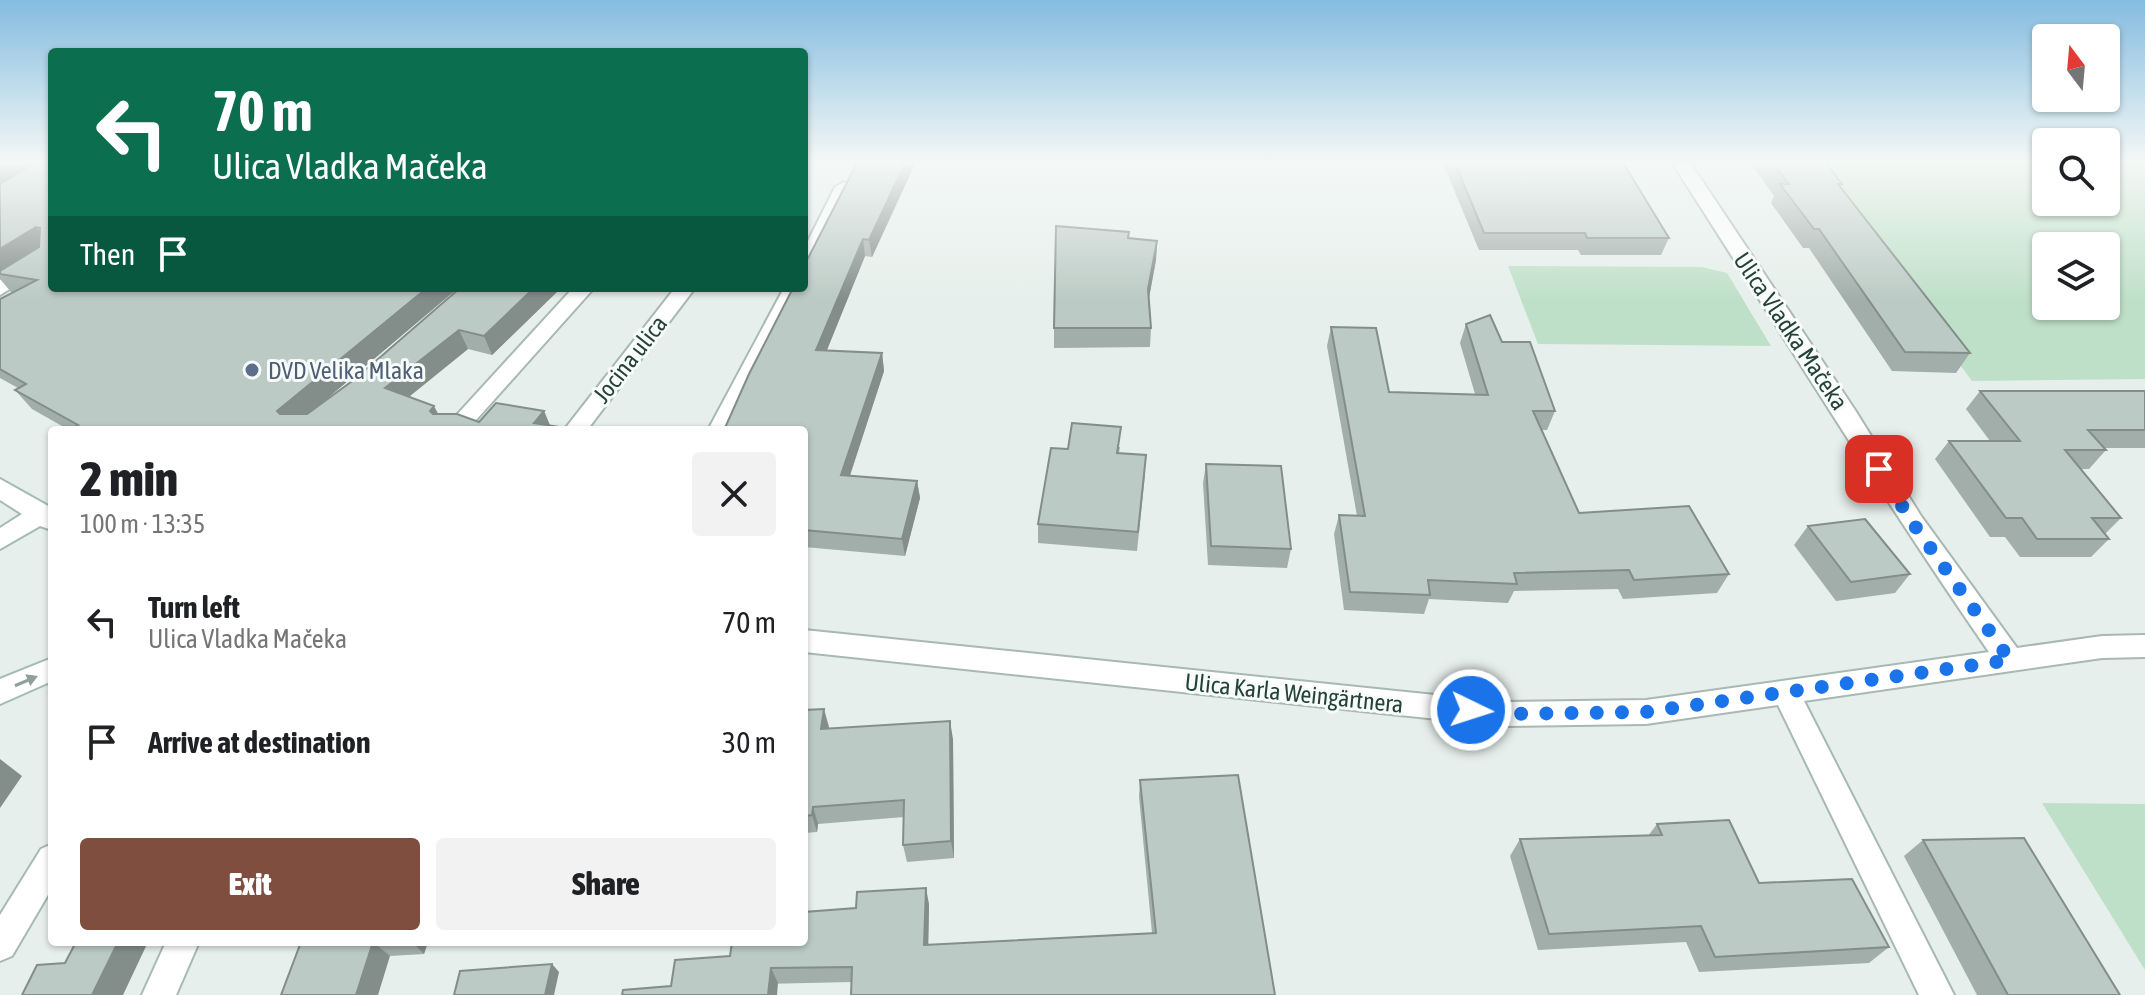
<!DOCTYPE html>
<html lang="en">
<head>
<meta charset="utf-8">
<style>
  body { margin:0; font-family:"Asap Condensed",sans-serif; background:#f2f2f2; color:#202124; height:100vh; display:flex; flex-direction:column; font-size:30px; white-space:nowrap }
  * { box-sizing:border-box; margin:0 }
  p { font-size:26px; color:#757577 }
  .icon { flex:none; width:44px; height:44px; fill:none; stroke:currentColor; stroke-width:2; stroke-linecap:round; stroke-linejoin:round }
  .map { position:relative; flex:1; overflow:hidden }
  .panel { position:absolute; left:48px; top:426px; width:760px; height:520px; display:flex; flex-direction:column; background:#fff; border-radius:8px; box-shadow:0 2px 6px #0004 }
  .panel>* { flex:none }
  .top-card { position:absolute; left:48px; top:48px; width:760px; height:244px; border-radius:8px; box-shadow:0 2px 6px #0004; background:#0b6e4f; color:#fff; overflow:hidden }
  .needle { width:52px; rotate:344deg }
  .buttons { position:absolute; left:2032px; top:24px; display:grid; gap:16px }
  .buttons a { display:grid; place-items:center; width:88px; height:88px; border-radius:8px; background:#fff; box-shadow:0 2px 6px #0004; font-size:40px }
  .pin { position:absolute; display:grid; place-items:center; width:68px; height:68px; color:#fff; margin:-34px; border-radius:16px; box-shadow:0 4px 12px #0006 }
  .me { position:absolute; width:88px; margin:-44px; rotate:94deg; stroke-linejoin:round; filter:drop-shadow(0 0 6px #0008) }
  .turn { display:flex; align-items:center; gap:28px; height:168px; padding:0 32px; font-size:36px }
  .turn .icon { width:104px; height:104px; stroke-width:2.5 }
  .turn b { display:block; font-size:56px; line-height:68px }
  .then { display:flex; align-items:center; height:76px; padding:0 32px; background:#0003; gap:16px; font-size:30px }
  .round { display:grid; place-items:center; flex:none; width:84px; height:84px; border-radius:8px; background:#f2f2f2 }
  .headline { display:flex; align-items:center; justify-content:space-between; height:136px; padding:0 32px }
  h1 { font-size:48px; font-weight:800; line-height:60px }
  .button { display:flex; gap:16px; margin-top:auto; padding:16px 32px }
  .button a { flex:1; height:92px; border-radius:8px; background:#7f4e3f; color:#fff; font-size:32px; font-weight:800; line-height:92px; text-align:center }
  .button a+a { background:#f2f2f2; color:#202124 }
  ul { padding:0; list-style:none }
  li { display:flex; align-items:center; gap:24px; height:120px; padding:0 32px }
  li div { flex:1 }
  li b { display:block; font-size:30px }
  li em { font-style:normal }
  .map>svg:first-child { display:block }
</style>
</head>
<body>
<div class="map">
<svg width="2145" height="995" viewBox="0 0 2145 995">
  <rect width="100%" height="100%" fill="#e6efeb"/>
  <g fill="#bfe0c8" fill-rule="evenodd">
    <path d="M1808 161H2046V202H2106V161H2145V379L1972 381ZM2046 246H2106V306H2046Z"/>
    <polygon points="1508,266 1702,267 1727,273 1771,346 1538,344"/>
    <polygon points="2042,803 2145,804 2145,970"/>
  </g>
  <g fill="none" stroke-linecap="round" stroke-linejoin="round">
    <g stroke="#a8b8b2" stroke-width="4">
      <g id="street">
        <path d="M1671 161H1689L1855 410 1921 516 2017 648 2102 636 2145 635V657L2102 658 1804 701 1954 995H1919L1778 705 1646 724 1503 726 804 652V630L1503 702 1646 700 1989 652C1878 492 1777 325 1671 161Z"/>
        <polygon points="844,182 853,187 814,269 804,275 804,249 835,187"/>
        <polygon points="52,248 52,263 0,295 0,280"/>
        <polygon points="573,288 594,288 467,430 443,430"/>
        <polygon points="675,288 695,288 587,430 564,430"/>
        <polygon points="784,288 804,288 730,430 708,430"/>
        <polygon points="52,844 52,888 12,956 0,961 0,915 41,849"/>
        <polygon points="166,942 199,942 176,995 142,995"/>
      </g>
    </g>
    <g stroke="#a4bbb3" stroke-width="4">
      <g id="secondary">
        <polygon points="0,479 50,507 52,530 40,526 0,549 0,528 22,514 0,500"/>
        <polygon points="52,658 52,681 0,704 0,679"/>
      </g>
    </g>
    <use href="#street" fill="#fff" fill-rule="evenodd"/>
    <use href="#secondary" fill="#fff" fill-rule="evenodd"/>
  </g>
  <g fill="#a1aea9">
    <polygon points="0,161 458,288 320,404 355,379 460,288 561,288 492,355 468,349 409,397 438,414 479,422 544,411 550,426 578,430 69,430 32,409 15,390 18,388 0,378 0,299 13,292 11,292 0,279"/>
    <polygon points="858,161 913,161 914,166 872,257 865,256 827,350 882,353 884,371 850,476 917,481 920,498 905,556 804,547 804,430"/>
    <polygon points="1442,161 1622,161 1669,238 1661,255 1581,255 1578,250 1479,250"/>
    <polygon points="1749,161 1824,161 1842,184 1840,188 1970,353 1956,373 1892,371 1809,248 1803,248 1771,203 1774,196"/>
    <polygon points="1129,232 1129,239 1157,241 1156,260 1149,298 1151,328 1150,347 1054,348 1054,328"/>
    <polygon points="1466,324 1502,342 1555,411 1547,430 1542,430 1579,513 1729,574 1717,593 1623,599 1618,589 1514,591 1508,603 1429,599 1424,614 1344,610 1334,534 1339,515 1357,516 1327,346 1331,327 1389,392 1475,394 1460,343"/>
    <polygon points="1980,391 2145,391 2145,448 2104,448 2106,450 2089,469 2080,469 2121,518 2105,534 2109,539 2091,557 2020,557 2005,537 1990,537 1935,459 1949,441 1990,441 1966,409"/>
    <polygon points="1120,447 1119,453 1145,475 1137,551 1038,543 1038,524 1068,449"/>
    <polygon points="1206,464 1291,549 1287,568 1208,565 1203,483"/>
    <polygon points="1808,526 1910,574 1895,593 1836,601 1794,545"/>
    <polygon points="804,710 829,728 953,739 954,858 907,862 903,845 904,817 818,824 817,832 804,833"/>
    <polygon points="1140,780 1275,995 852,982 671,986 730,956 929,904 928,945 1152,933 1139,797"/>
    <polygon points="1657,824 1759,883 1889,947 1869,963 1699,972 1686,942 1538,950 1510,856 1520,839 1648,836"/>
    <polygon points="1923,840 2120,995 1977,995 1904,856"/>
    <polygon points="301,942 428,942 424,954 390,956"/>
  </g>
  <g fill="#838d89">
    <polygon points="5,161 48,161 0,190 0,164"/>
    <polygon points="906,161 913,161 914,166 872,257 869,240"/>
    <polygon points="36,227 50,245 0,274 0,249"/>
    <polygon points="863,239 865,256 820,367 816,350"/>
    <polygon points="1157,241 1156,260 1147,308 1148,289"/>
    <polygon points="427,288 458,288 290,430 277,411"/>
    <polygon points="534,288 561,288 492,355 484,336"/>
    <polygon points="459,330 468,349 396,407 385,388"/>
    <polygon points="882,353 884,371 844,493 841,475"/>
    <polygon points="434,406 444,425 430,411"/>
    <polygon points="544,411 552,430 534,423"/>
    <polygon points="917,481 920,498 905,556 902,539"/>
    <polygon points="824,709 829,727 827,747 821,729"/>
    <polygon points="950,721 953,739 954,858 951,841"/>
    <polygon points="0,759 22,776 0,808"/>
    <polygon points="813,807 818,824 817,832 812,815"/>
    <polygon points="926,888 929,904 928,960 924,945"/>
    <polygon points="118,942 148,942 123,995 92,995"/>
    <polygon points="373,942 390,956 378,995 356,995"/>
    <polygon points="412,942 428,942 424,954"/>
    <polygon points="552,964 559,972 554,995 545,995"/>
    <polygon points="771,968 778,983 777,995 768,995"/>
  </g>
  <g fill="#bbcac4" stroke="#838d89" stroke-width="2">
    <polygon points="38,161 52,161 52,288 427,288 277,411 280,414 307,414 355,379 460,288 534,288 484,336 459,330 385,388 434,406 430,411 433,414 457,414 479,422 496,403 544,411 534,423 578,430 169,430 165,427 160,430 69,430 78,425 15,390 26,384 0,369 0,299 37,280 0,274 0,271 39,247 40,228 36,227 0,249 0,184"/>
    <polygon points="858,161 906,161 869,240 863,239 816,350 882,353 841,475 917,481 902,539 804,530 804,430 724,430 749,374 793,288 804,288 804,266"/>
    <polygon points="1454,161 1622,161 1669,238 1587,238 1585,233 1484,233"/>
    <polygon points="1771,161 1824,161 1842,184 1838,184 1970,353 1905,352 1819,229 1814,229 1780,184 1789,184"/>
    <polygon points="1056,226 1129,232 1128,238 1157,241 1148,289 1151,328 1054,328"/>
    <polygon points="1490,315 1502,342 1530,342 1555,411 1533,411 1579,513 1689,506 1729,574 1634,580 1629,570 1514,573 1517,584 1428,580 1430,595 1350,592 1339,515 1365,516 1331,327 1376,328 1389,392 1488,395 1466,324"/>
    <polygon points="1980,391 2145,391 2145,430 2088,430 2106,450 2065,450 2121,518 2092,518 2109,539 2037,539 2022,518 2006,518 1949,441 2020,441"/>
    <polygon points="1072,423 1121,427 1117,453 1146,455 1138,532 1038,524 1051,448 1068,449"/>
    <polygon points="1206,464 1281,466 1291,549 1211,546"/>
    <polygon points="1865,519 1910,574 1851,582 1808,526"/>
    <polygon points="824,709 821,729 950,721 951,841 903,845 904,800 813,807 812,815 804,816 804,710"/>
    <polygon points="1238,775 1275,995 851,995 852,967 771,968 768,995 622,995 623,990 671,986 675,960 730,956 732,942 804,942 804,912 856,908 857,892 926,888 924,945 1156,933 1140,780"/>
    <polygon points="1729,820 1759,883 1852,879 1889,947 1715,957 1701,926 1549,934 1520,839 1662,835 1657,824"/>
    <polygon points="2024,838 2120,995 2008,995 1923,840"/>
    <polygon points="76,942 118,942 92,995 22,995 37,965 65,963"/>
    <polygon points="301,942 373,942 356,995 281,995"/>
    <polygon points="552,964 545,995 454,995 460,971"/>
  </g>
  <defs><path id="oneway-solid" d="M-6-.8H1V-3.2L6.5 0L1 3.2V.8H-6Z" transform="scale(2)"/></defs>
  <use fill="#92a09c" href="#oneway-solid" transform="translate(26 681) rotate(-23)"/>
  <linearGradient id="sky" x2="0" y2="1"><stop stop-color="#84bce0"/><stop offset="0.54" stop-color="#f4f8f6"/><stop offset="1" stop-color="#f4f8f6" stop-opacity="0"/></linearGradient>
  <rect width="2145" height="300" fill="url(#sky)"/>
  <g fill="none" stroke-linecap="round" stroke-linejoin="round">
    <polyline stroke="#1a73e8" stroke-width="14" stroke-dasharray="0 25.2" points="1471,710 1503,714 1646,712 2010,660 1912,522 1879,469"/>
  </g>
  <circle fill="#5c6f8a" stroke="#f7fbf9" stroke-width="3" cx="252" cy="370" r="8"/>
  <g text-anchor="middle" dominant-baseline="central" stroke-width="6" stroke-linejoin="round" paint-order="stroke">
    <g font-size="24" fill="#24423a" stroke="#f7fbf9">
      <text transform="translate(1791 331) rotate(56)">Ulica Vladka Mačeka</text>
      <text transform="translate(630 359) rotate(-52)">Jocina ulica</text>
      <text transform="translate(1294 693) rotate(6)">Ulica Karla Weingärtnera</text>
    </g>
    <g font-size="24" fill="#4e5e75" stroke="#f7fbf9" text-anchor="start">
      <text x="268" y="370">DVD Velika Mlaka</text>
    </g>
  </g>
</svg>
<div class="buttons">
<a><svg class="needle" viewBox="-14 -14 28 28"><path d="M0-13l5 13h-10z" fill="#e53935"/><path d="M0 13l5-13h-10z" fill="#757577"/></svg></a>
<a><svg class="icon" aria-label="search" viewBox="0 0 24 24"><circle cx="10" cy="10" r="6"/><path d="M15 15l6 6"/></svg></a>
<a><svg class="icon" aria-label="layers" viewBox="0 0 24 24"><path d="M12 4l9 5-9 5-9-5zM3 14l9 5 9-5"/></svg></a>
</div>
<div class="pin" style="left:1879px;top:469px;background:#d93025"><svg class="icon" aria-label="arrive" viewBox="0 0 24 24"><path d="M6 21V4h12l-3 4 3 4H6"/></svg></div>
<svg class="me" style="left:1471px;top:710px" viewBox="-20 -20 40 40"><circle r="17" fill="#1a73e8" stroke="#fff" stroke-width="3"/><path d="M0-11L8 9 0 5-8 9z" fill="#fff"/></svg>
<div class="top-card">
<div class="turn"><svg class="icon" aria-label="left" viewBox="0 0 24 24"><path d="M17 20v-9H6M10 6l-5 5 5 5"/></svg><div><b>70 m</b>Ulica Vladka Mačeka</div></div>
<div class="then">Then<svg class="icon" aria-label="arrive" viewBox="0 0 24 24"><path d="M6 21V4h12l-3 4 3 4H6"/></svg></div>
</div>
<section class="panel">
<div class="headline"><div><h1>2 min</h1><p>100 m · 13:35</p></div><a class="round"><svg class="icon" aria-label="close" viewBox="0 0 24 24"><path d="M6 6l12 12M18 6L6 18"/></svg></a></div>
<ul>
<li><svg class="icon" aria-label="left" viewBox="0 0 24 24"><path d="M17 20v-9H6M10 6l-5 5 5 5"/></svg><div><b>Turn left</b><p>Ulica Vladka Mačeka</p></div><em>70 m</em></li>
<li><svg class="icon" aria-label="arrive" viewBox="0 0 24 24"><path d="M6 21V4h12l-3 4 3 4H6"/></svg><div><b>Arrive at destination</b></div><em>30 m</em></li>
</ul>
<div class="button"><a>Exit</a><a>Share</a></div>
</section>
</div>
</body>
</html>
